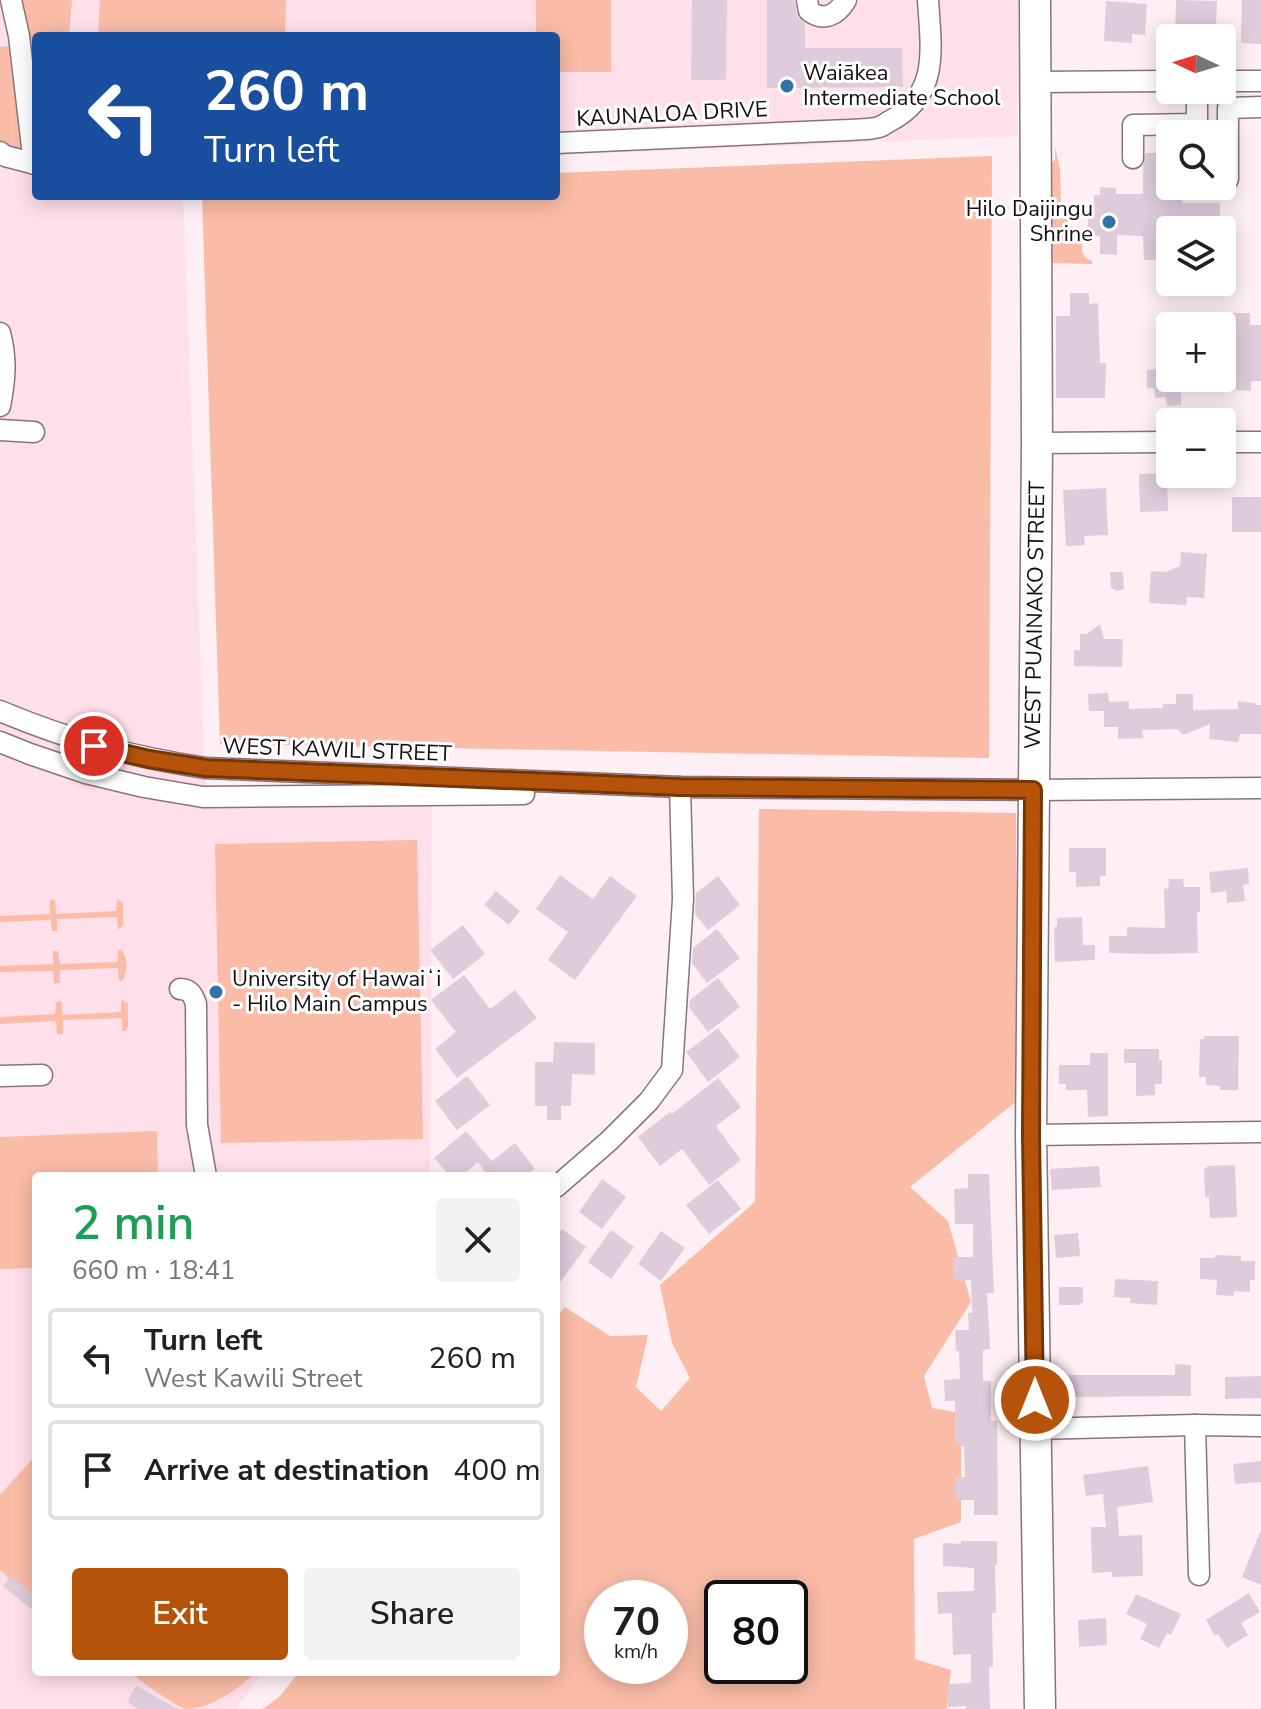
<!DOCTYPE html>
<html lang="en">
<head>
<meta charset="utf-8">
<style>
  body { margin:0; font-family:"Nunito Sans",sans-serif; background:#f2f2f2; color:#202124; height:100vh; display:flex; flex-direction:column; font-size:30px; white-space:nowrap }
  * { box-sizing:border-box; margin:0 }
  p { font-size:26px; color:#757577 }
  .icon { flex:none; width:44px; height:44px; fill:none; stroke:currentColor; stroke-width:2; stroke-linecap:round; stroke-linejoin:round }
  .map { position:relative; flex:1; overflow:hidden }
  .sheet { position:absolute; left:32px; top:1172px; width:528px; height:504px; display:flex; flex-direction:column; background:#fff; border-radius:8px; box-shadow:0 4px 20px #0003 }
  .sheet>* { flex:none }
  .top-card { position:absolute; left:32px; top:32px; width:528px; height:168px; border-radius:8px; box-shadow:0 4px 20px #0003; background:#1a4fa0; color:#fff; overflow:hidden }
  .needle { width:52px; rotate:274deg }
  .controls { position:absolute; left:1156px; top:24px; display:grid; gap:16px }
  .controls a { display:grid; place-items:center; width:80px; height:80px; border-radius:8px; background:#fff; box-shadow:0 4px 20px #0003; font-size:40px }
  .speed { position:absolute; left:584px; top:1580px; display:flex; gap:16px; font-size:40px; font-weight:700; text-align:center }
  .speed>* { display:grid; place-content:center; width:104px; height:104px; border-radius:50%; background:#fff; box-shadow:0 4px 20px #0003; line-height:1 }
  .speed small { font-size:20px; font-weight:400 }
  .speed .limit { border:4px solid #111; border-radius:12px; background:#fff; color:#111 }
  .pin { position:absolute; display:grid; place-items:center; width:68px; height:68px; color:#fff; margin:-34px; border:4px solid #fff; border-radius:50%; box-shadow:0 2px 8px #0007 }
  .me { position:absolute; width:88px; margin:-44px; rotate:0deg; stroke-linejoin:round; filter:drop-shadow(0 0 6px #0008) }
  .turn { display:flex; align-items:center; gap:28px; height:168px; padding:0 40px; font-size:36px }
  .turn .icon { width:104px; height:104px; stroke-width:2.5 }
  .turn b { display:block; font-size:56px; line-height:68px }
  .round { display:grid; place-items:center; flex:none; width:84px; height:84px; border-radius:8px; background:#f2f2f2 }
  .headline { display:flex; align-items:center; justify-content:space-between; height:136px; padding:0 40px }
  h1 { font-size:48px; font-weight:600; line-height:60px; color:#1e9e55 }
  .cta { display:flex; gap:16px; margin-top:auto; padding:16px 40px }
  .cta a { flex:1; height:92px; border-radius:8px; background:#b45309; color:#fff; font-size:32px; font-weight:600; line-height:92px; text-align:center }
  .cta a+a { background:#f2f2f2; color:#202124 }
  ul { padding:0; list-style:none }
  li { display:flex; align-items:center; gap:24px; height:100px; margin:0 16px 12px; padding:0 24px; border:4px solid #e0e0e0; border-radius:8px }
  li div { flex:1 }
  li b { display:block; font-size:30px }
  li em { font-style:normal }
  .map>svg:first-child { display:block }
</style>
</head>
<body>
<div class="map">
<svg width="1261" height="1709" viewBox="0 0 1261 1709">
  <rect width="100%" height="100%" fill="#fdeff3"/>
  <polygon fill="#ffdfe9" points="0,0 1018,0 1017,136 556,155 556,36 36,36 36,196 183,196 206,808 432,805 430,1176 36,1176 36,1672 263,1672 236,1709 0,1709"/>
  <g fill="#fabca7" fill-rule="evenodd">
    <polygon points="21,0 72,0 69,36 36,36 36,120"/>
    <polygon points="100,0 286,0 285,36 98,36"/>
    <polygon points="536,0 611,0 611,72 556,72 556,36 536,36"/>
    <polygon points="10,46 18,54 27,128 22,151 0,145 0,47"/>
    <path d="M1055 147 1060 169 1061 206 1067 216 1071 227 1077 231 1084 232C1082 244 1078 256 1092 261V264L1050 263V165L1055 159Z"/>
    <polygon points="992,156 989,758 220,744 202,196 556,196 556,173"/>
    <path d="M759 809 1016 813 1018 1100 910 1187 948 1221 971 1302 924 1376 932 1408 961 1413V1522L914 1539 915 1659 951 1670 947 1709H263L280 1696 299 1672H556V1317L565 1307 610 1336 648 1335 636 1387 661 1411 690 1378 672 1343 660 1285 755 1202ZM602 1598H670V1666H602ZM722 1598H790V1666H722Z"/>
    <polygon points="417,840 423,1139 221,1143 215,844"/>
    <polygon points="117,899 123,903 123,925 118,930 117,917 57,919 57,931 52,931 51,920 0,922 0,916 50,914 50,900 55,900 56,914 116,911"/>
    <path d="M118 950H121C128 956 128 974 122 981H119L118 968 60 970V983H54L53 971 0 972V966L53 964V951H58L60 964 118 962Z"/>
    <polygon points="123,1000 128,1004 128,1026 126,1031 122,1031 122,1018 63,1020 63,1034 57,1034 56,1021 0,1024 0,1017 55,1014 56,1002 61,1001 63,1015 121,1012 121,1001"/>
    <polygon points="157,1131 158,1176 36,1176 36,1268 0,1269 0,1137"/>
    <polygon points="36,1455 36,1604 0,1570 0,1495"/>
    <path d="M128 1672H256C240 1688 211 1709 186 1709 176 1707 139 1679 128 1672Z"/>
  </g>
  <g fill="#deccda">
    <polygon points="692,0 727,0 726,80 691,80"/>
    <polygon points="767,0 794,0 798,18 805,23 805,48 902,48 903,87 767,88"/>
    <polygon points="1176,0 1217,1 1216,26 1199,26 1198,38 1175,38"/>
    <polygon points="1242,0 1261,0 1261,44 1241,43"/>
    <polygon points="1106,1 1147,4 1145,35 1132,34 1132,43 1104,41"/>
    <polygon points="1146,153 1166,153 1166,160 1170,160 1170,186 1182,186 1182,203 1220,203 1220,230 1170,230 1170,260 1144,260 1143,236 1117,235 1117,255 1100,254 1100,236 1088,236 1088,217 1094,217 1094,195 1100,195 1100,187 1116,188 1116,194 1143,194 1143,166"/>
    <rect x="1222" y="232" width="13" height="27"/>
    <polygon points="1070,293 1089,293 1089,304 1098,303 1100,363 1106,363 1105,398 1056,398 1056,316 1070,316"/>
    <polygon points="1228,313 1250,313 1250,325 1261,325 1261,381 1251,381 1251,391 1236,390 1236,383 1227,383"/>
    <polygon points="1156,340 1170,340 1170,378 1181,378 1181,405 1167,406 1166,397 1155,398 1154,388 1147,388 1147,370 1157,369"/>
    <polygon points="1167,473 1168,511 1140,512 1139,474"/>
    <polygon points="1106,488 1108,535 1084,536 1085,545 1066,546 1063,490"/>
    <rect x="1232" y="497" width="29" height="35"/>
    <polygon points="1181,552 1207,554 1204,598 1187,597 1186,605 1149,603 1151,571 1165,572 1180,566"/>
    <polygon points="1110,572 1123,572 1124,589 1117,591 1111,588"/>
    <polygon points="1100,624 1104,639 1123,639 1122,667 1074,666 1074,650 1080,650 1080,634 1087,634"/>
    <polygon points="1108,693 1109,702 1129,701 1129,709 1163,708 1163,704 1176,704 1176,694 1193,694 1193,710 1238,709 1238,701 1255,703 1255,705 1261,705 1261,734 1240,734 1238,742 1209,739 1210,724 1183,735 1178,729 1142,730 1143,738 1118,739 1118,727 1104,727 1104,711 1089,711 1088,694"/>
    <polygon points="1069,848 1106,848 1106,876 1100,876 1100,886 1076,887 1076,872 1069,872"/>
    <polygon points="1248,868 1249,884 1243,885 1245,901 1227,903 1226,891 1211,893 1209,872"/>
    <polygon points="560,875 593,899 610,876 637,896 575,980 548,960 568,932 536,909"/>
    <polygon points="718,876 740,905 708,930 695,914 696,893"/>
    <polygon points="1169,879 1183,879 1184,887 1200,887 1200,912 1197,912 1198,953 1152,954 1109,953 1109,936 1127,936 1127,927 1165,928 1164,888 1168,889"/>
    <polygon points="496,891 520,911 509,925 484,905"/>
    <polygon points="1082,917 1083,945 1095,945 1095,960 1055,962 1054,928 1057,926 1057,918"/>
    <polygon points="463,925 485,954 453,979 430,950"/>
    <polygon points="717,929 740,958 707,983 692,963 693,948"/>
    <polygon points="464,975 490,1009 515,990 537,1018 457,1078 435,1049 456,1032 431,1000"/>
    <polygon points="718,978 740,1007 708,1032 689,1007 690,1000"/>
    <polygon points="718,1028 740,1057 708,1082 686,1052"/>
    <polygon points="1204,1036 1239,1036 1238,1090 1220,1090 1220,1086 1206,1085 1206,1077 1199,1077 1200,1039 1204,1039"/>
    <polygon points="554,1042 595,1043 595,1075 572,1074 571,1106 561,1106 561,1120 547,1120 547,1106 535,1106 535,1062 553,1062"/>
    <polygon points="1124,1049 1159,1049 1159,1060 1162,1060 1162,1084 1155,1084 1155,1095 1136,1096 1136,1063 1124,1063"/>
    <polygon points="1090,1053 1108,1053 1108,1116 1088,1117 1087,1090 1066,1090 1066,1084 1059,1084 1059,1065 1090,1065"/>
    <polygon points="467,1076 490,1105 457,1130 435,1101"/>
    <polygon points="718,1078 741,1107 716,1126 741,1160 709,1185 682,1149 660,1166 638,1137 670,1112 672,1114"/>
    <polygon points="466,1131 492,1161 515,1143 535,1169 525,1176 488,1176 478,1162 462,1176 450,1176 434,1158"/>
    <polygon points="1235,1165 1237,1217 1210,1218 1209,1197 1205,1197 1204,1170 1208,1166"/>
    <polygon points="1099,1166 1101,1187 1052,1190 1050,1169"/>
    <polygon points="968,1174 989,1174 994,1293 987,1293 990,1349 983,1350 983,1381 991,1381 991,1421 997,1421 998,1515 974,1515 974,1500 956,1500 955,1477 965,1477 964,1447 955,1444 955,1401 945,1401 944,1380 960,1379 959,1351 956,1351 955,1330 969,1330 968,1313 972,1313 971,1280 954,1281 953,1257 973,1257 973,1224 955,1224 954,1189 968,1188"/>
    <polygon points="602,1179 626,1197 602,1229 579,1212"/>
    <polygon points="718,1180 741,1209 709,1234 686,1205"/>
    <polygon points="562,1229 586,1247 556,1288 556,1238"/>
    <polygon points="611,1230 634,1247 611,1279 588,1262"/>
    <polygon points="661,1231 685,1248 661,1281 638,1264"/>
    <polygon points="1078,1233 1080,1256 1056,1258 1054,1235"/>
    <polygon points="1215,1255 1241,1256 1241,1261 1255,1261 1255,1280 1250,1280 1250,1292 1235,1291 1233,1296 1216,1295 1217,1280 1200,1279 1200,1258 1215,1258"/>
    <polygon points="1115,1279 1158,1281 1157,1305 1130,1303 1130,1298 1114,1297"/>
    <polygon points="1059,1287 1083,1287 1083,1303 1079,1303 1079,1305 1059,1305"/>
    <polygon points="1175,1364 1191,1365 1191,1396 1069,1397 1069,1375 1175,1375"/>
    <polygon points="1261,1376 1261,1398 1225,1399 1225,1377"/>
    <polygon points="1261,1461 1261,1482 1235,1484 1233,1464"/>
    <polygon points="1148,1466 1153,1502 1117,1507 1119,1536 1142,1535 1143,1576 1112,1577 1112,1572 1092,1573 1091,1527 1106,1527 1103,1494 1086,1496 1083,1475"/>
    <polygon points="1260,1532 1261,1532 1261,1585 1242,1577"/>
    <polygon points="961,1541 997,1541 997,1565 995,1565 996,1613 992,1613 993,1667 989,1667 990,1709 966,1709 966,1706 948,1707 948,1684 971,1683 971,1654 953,1655 952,1613 938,1614 937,1592 974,1591 974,1568 943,1566 943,1543 961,1544"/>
    <polygon points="11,1576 36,1597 36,1613 3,1586"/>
    <polygon points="1249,1593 1260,1612 1241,1623 1248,1635 1227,1648 1218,1634 1215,1636 1206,1620"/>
    <polygon points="1136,1594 1181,1614 1171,1635 1167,1633 1159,1648 1140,1639 1147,1624 1126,1614"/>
    <polygon points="1106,1618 1107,1645 1079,1647 1078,1620"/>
    <polygon points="136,1686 178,1709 138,1709 127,1702"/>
  </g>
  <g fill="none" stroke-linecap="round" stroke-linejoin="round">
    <g stroke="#89747b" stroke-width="23">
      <g id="minor">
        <polyline points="11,0 19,36 34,164"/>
        <path d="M807 0 809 11C824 22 837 15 846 0"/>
        <polyline points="1222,81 1261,81"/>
        <polyline points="1036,82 1170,81"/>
        <polyline points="1197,90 1197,134"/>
        <path d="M556 143 848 130C857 129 869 130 879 127 883 126 886 123 890 121 940 95 931 48 928 0"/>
        <polyline points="0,152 5,156 36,164"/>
        <polyline points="1133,158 1133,125 1197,124"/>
        <polyline points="1222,179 1228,179 1228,108 1261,107"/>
        <path d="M0 333C7 359 5 380 0 406"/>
        <polyline points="0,430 34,432"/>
        <polyline points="1222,442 1261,442"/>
        <polyline points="1037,443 1170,442"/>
        <path d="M0 711C69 740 132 757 206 768L680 787 1033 790 1261 788"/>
        <polyline points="0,742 30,754 86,773 144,787 203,797 524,794"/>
        <path d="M180 989C190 989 193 995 196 1004L197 1125 206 1176"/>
        <polyline points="0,1076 42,1075"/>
        <polyline points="1031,1135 1261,1132"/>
        <polyline points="556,1187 609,1141 649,1101 672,1070 683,899 680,787"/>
        <polyline points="1195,1425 1199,1575"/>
        <polyline points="1035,1429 1195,1425 1261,1426"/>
      </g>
    </g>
    <g stroke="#89747b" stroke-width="33">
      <polyline id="highway" points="1035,0 1037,443 1031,1135 1040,1709"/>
    </g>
    <use href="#minor" stroke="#fff" stroke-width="20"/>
    <use href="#highway" stroke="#fff" stroke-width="30"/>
  </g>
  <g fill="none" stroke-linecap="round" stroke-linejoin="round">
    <g stroke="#753606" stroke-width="20">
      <polyline id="route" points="94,746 149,759 206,768 680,787 1033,790 1031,1135 1035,1400"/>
    </g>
    <use href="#route" stroke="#b45309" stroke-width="14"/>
  </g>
  <g fill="#3272a9" stroke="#fff" stroke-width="3">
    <circle cx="787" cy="86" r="8"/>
    <circle cx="1109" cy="222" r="8"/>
    <circle cx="216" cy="992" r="8"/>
  </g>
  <g text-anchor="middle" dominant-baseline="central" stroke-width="6" stroke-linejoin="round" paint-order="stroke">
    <g font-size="22" fill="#150d10" stroke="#fff" text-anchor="start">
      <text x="803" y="73">Waiākea<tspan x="803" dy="25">Intermediate School</tspan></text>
      <text x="1093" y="209" text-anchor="end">Hilo Daijingu<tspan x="1093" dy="25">Shrine</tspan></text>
      <text x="232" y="979">University of Hawaiʻi<tspan x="232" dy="25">- Hilo Main Campus</tspan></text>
    </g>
    <g font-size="22" fill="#150d10" stroke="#fff">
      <text transform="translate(672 114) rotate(-3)">KAUNALOA DRIVE</text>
      <text transform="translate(1035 615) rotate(-89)">WEST PUAINAKO STREET</text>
      <text transform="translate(337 750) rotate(2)">WEST KAWILI STREET</text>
    </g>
  </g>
</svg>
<div class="controls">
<a><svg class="needle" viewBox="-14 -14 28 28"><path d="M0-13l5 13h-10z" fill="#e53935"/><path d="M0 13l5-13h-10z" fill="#757577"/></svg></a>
<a><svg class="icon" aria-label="search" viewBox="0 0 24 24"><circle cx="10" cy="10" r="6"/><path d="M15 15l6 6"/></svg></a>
<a><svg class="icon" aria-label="layers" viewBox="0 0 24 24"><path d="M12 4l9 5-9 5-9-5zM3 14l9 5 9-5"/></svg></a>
<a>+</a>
<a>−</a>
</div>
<div class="speed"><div>70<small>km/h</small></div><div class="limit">80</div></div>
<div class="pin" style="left:94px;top:746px;background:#d93025"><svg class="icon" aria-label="arrive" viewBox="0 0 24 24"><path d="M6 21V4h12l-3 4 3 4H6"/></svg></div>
<svg class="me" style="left:1035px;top:1400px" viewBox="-20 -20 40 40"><circle r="17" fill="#b45309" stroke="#fff" stroke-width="3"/><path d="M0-11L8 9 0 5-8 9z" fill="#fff"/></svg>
<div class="top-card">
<div class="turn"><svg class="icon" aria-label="left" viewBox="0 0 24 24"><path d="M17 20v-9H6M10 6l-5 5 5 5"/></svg><div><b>260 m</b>Turn left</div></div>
</div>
<section class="sheet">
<div class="headline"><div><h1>2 min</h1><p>660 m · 18:41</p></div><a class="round"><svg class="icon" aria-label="close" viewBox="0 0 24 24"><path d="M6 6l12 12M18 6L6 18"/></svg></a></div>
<ul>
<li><svg class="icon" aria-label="left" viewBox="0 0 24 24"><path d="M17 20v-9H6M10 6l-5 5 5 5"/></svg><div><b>Turn left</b><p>West Kawili Street</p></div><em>260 m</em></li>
<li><svg class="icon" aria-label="arrive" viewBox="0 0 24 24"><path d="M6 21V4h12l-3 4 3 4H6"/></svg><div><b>Arrive at destination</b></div><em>400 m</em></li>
</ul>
<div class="cta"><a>Exit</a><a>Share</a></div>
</section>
</div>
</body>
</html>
